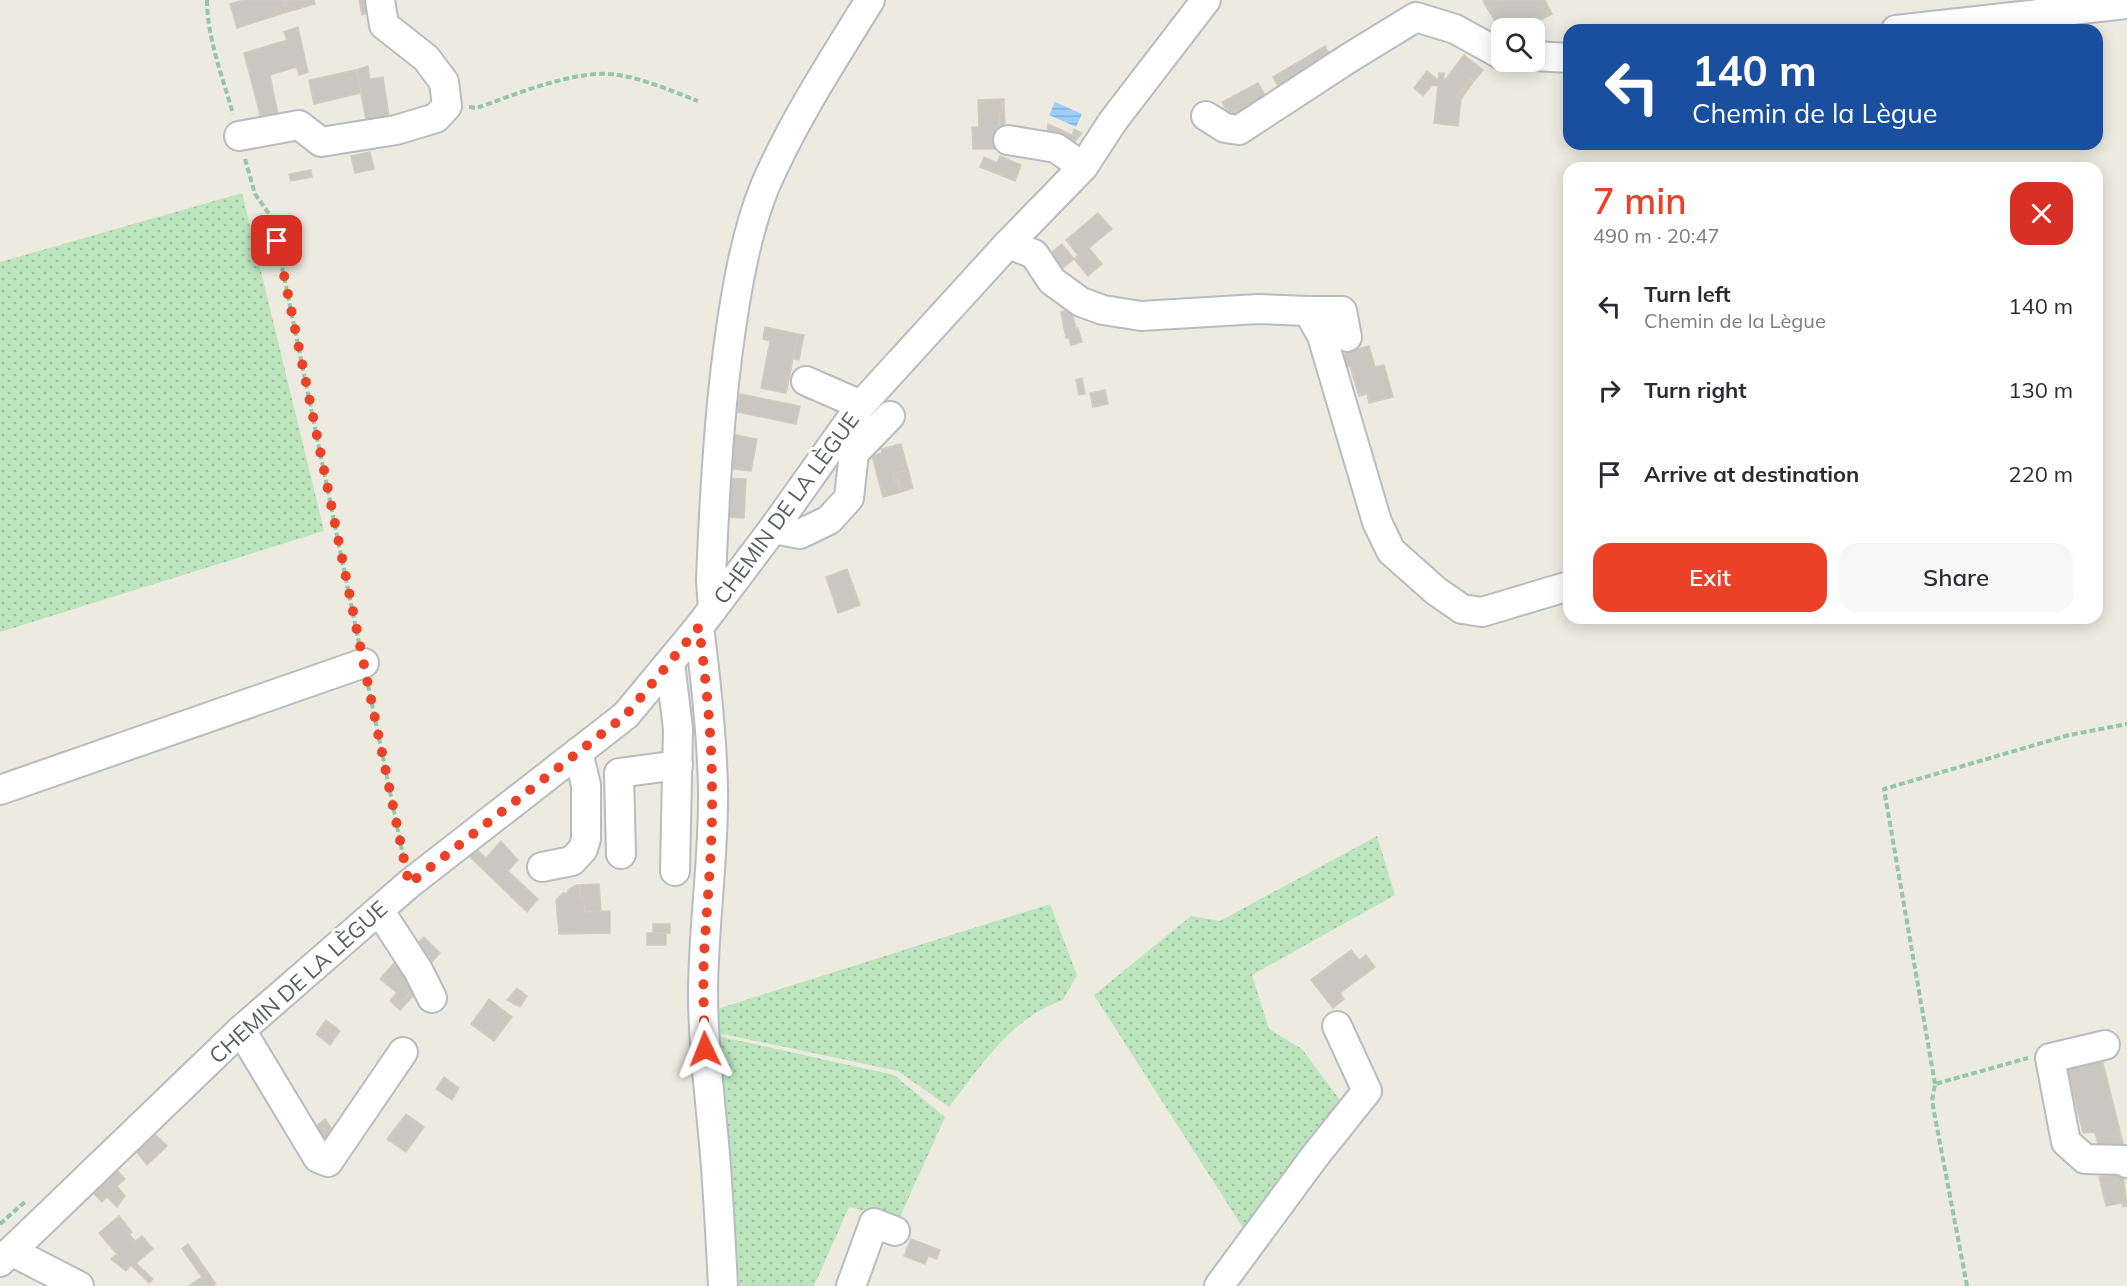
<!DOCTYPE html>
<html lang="en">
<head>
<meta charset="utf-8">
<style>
  body { margin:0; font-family:Mulish,sans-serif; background:#f7f7f7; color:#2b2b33; height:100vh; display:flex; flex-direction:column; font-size:22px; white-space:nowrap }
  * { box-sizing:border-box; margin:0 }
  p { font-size:20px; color:#7c7c81 }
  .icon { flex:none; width:33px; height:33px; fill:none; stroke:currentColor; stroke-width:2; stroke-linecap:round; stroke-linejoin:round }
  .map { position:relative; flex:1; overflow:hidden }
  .details { position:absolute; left:1563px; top:162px; width:540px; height:462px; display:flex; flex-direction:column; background:#fff; border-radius:18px; box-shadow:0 3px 15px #0003 }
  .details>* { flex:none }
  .guide { position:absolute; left:1563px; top:24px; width:540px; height:126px; border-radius:18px; box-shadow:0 3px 15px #0003; background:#1a4fa0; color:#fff; overflow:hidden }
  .tools { position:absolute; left:1491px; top:18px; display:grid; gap:12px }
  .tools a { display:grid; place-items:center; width:54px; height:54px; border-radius:12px; background:#fff; box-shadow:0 3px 15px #0003; font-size:30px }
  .pin { position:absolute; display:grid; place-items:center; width:51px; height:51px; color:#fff; margin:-26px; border-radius:12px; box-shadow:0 3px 9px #0006 }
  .me { position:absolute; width:66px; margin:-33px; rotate:358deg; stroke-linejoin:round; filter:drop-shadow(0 0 4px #0008) }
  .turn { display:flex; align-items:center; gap:21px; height:126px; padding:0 30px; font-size:27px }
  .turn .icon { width:78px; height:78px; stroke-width:2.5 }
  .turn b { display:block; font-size:42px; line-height:51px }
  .round { display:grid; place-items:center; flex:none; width:63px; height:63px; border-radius:18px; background:#f7f7f7 }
  .head { display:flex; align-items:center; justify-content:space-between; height:102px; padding:0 30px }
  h1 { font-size:36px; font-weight:600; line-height:45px; color:#ec4027 }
  .cta { display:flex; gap:12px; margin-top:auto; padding:12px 30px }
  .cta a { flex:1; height:69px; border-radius:18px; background:#ec4027; color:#fff; font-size:24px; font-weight:600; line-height:69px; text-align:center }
  .cta a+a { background:#f7f7f7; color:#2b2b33 }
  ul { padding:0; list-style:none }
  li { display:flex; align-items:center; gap:18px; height:84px; padding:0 30px }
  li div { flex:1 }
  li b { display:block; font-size:22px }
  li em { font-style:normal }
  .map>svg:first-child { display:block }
</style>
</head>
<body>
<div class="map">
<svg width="2127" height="1286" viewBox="0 0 2127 1286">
  <defs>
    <pattern id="grass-dots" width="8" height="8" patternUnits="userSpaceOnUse" patternTransform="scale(1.5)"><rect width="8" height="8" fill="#bce5be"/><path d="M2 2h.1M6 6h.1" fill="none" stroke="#9cbd9e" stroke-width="1.8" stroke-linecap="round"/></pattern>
    <pattern id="water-rules" width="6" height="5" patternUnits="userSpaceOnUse" patternTransform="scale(1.5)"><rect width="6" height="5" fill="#9ed0ff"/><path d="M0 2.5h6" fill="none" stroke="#84acd2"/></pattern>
  </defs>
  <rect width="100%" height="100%" fill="#edebe0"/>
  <g fill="url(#grass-dots)">
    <polygon points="242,193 324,531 0,632 0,262"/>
    <polygon points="1377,836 1395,895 1252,975 1269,1029 1302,1049 1345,1107 1247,1234 1094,995 1191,916 1220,921"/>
    <path d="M1050 904 1077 975 1063 1000C1012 1017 981 1066 949 1107L898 1071 713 1032 717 1009Z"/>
    <polygon points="713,1035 894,1075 945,1117 899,1219 849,1207 814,1286 730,1286"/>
  </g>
  <polygon fill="url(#water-rules)" points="1055,102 1082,114 1076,127 1049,115"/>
  <g fill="#c9c7c0" stroke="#d1ccbf" stroke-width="1.5">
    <polygon points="244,0 284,0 287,12 237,28 230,4"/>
    <polygon points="284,0 314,0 315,4 287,12"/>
    <polygon points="359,0 371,0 373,13 362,15"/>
    <polygon points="1486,0 1545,0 1552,14 1525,28 1502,28 1502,33 1483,1"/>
    <polygon points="298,27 308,72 299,75 296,67 270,75 278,115 261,119 244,53 287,40 284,32"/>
    <polygon points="1325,46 1334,62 1282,93 1273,77"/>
    <polygon points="1464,55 1483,70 1474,81 1471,79 1457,96 1461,99 1458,126 1434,123 1438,86 1432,85 1423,96 1414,88 1427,71 1437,79 1438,79 1439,73 1444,73 1444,80 1445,80"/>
    <polygon points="368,66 370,79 383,77 390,123 368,129 356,70"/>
    <polygon points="356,70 361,93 314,104 309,80"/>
    <polygon points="1471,79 1474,81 1461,99 1457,96"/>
    <polygon points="1258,83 1269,103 1233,123 1222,102"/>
    <polygon points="1002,99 1004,99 1005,126 999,127 999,113 1002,113"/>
    <polygon points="1002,99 1002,113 999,113 1000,149 973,149 972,127 979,127 978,100"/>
    <polygon points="1048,124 1072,135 1074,129 1082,133 1073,144 1047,132"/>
    <polygon points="370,152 374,169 355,173 351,156"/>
    <polygon points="1000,156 1021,165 1015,181 980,167 984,157 997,163"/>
    <polygon points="311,170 312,177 291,181 289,174"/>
    <polygon points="1098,213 1112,229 1089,248 1102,264 1088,276 1074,259 1078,255 1066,240"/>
    <polygon points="1062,244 1074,259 1058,272 1047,256"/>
    <polygon points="1071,309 1076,329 1078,328 1082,342 1071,345 1069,338 1066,338 1061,312"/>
    <polygon points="765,327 798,334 786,393 761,388 770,341 763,339"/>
    <polygon points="798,334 804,335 799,360 793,359"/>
    <polygon points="1369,346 1375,367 1384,365 1393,397 1369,403 1367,394 1359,396 1350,366 1344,368 1341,358 1345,356 1345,353"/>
    <polygon points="1082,378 1085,394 1079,395 1076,380"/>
    <polygon points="1105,390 1108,404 1093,407 1090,393"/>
    <polygon points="740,394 800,406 796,424 737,412"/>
    <polygon points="731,434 757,439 751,471 726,468"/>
    <polygon points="901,444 908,470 893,474 895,481 898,480 901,492 883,497 872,456 882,453 881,449"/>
    <polygon points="908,470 913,488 901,492 898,480 895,481 893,474"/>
    <polygon points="725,478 746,479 744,518 723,517"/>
    <polygon points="847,569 860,605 838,613 826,577"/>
    <polygon points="501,841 518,860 508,871 538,899 527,912 465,852 473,846 486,858"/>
    <polygon points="599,884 601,912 585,912 584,898 580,898 580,885"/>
    <polygon points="576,885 580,885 580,898 584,898 585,912 610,911 610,933 559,934 556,900 563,893 568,893 568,890"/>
    <rect x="653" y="924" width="17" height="9"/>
    <rect x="647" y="933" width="19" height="12"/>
    <polygon points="424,937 440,953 432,962 415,946"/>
    <polygon points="1351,950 1359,960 1366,955 1375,967 1340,993 1344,999 1333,1008 1311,980"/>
    <polygon points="395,962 420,982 397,1007 390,1001 397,993 380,979"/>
    <polygon points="420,982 423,985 400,1010 397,1007"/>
    <polygon points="517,988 527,996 520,1007 507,1000"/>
    <polygon points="489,999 512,1017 494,1041 471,1024"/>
    <polygon points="326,1020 340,1031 330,1045 316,1034"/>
    <polygon points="2102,1059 2124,1147 2100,1153 2095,1132 2083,1133 2067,1068"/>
    <polygon points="444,1077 459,1088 452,1100 436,1089"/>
    <polygon points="406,1114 424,1127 406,1152 387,1139"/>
    <polygon points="325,1119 334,1132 324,1139 315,1127"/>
    <polygon points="156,1135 167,1146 147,1165 136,1151"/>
    <polygon points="117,1170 125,1179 117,1186 125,1196 117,1207 107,1197 102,1202 93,1193 98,1188 97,1186"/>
    <polygon points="2123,1174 2127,1206 2123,1207 2122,1203 2106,1206 2099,1177"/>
    <polygon points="119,1216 132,1232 129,1234 135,1241 142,1236 153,1249 136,1263 153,1279 149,1283 131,1265 126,1271 111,1259 117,1254 99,1233"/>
    <polygon points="911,1239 940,1250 937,1259 928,1256 925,1264 904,1256"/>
    <polygon points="188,1244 216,1284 213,1286 190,1285 202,1277 182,1249"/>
  </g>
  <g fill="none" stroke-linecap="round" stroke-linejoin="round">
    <g stroke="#b8bbc0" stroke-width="32">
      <g id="minor">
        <polyline points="1896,30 2127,4"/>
        <polyline points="1534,56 1569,58"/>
        <polyline points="1206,116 1225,128 1239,130 1349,58 1416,17 1455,29 1502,55"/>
        <polyline points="239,136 299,125 321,142 396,130 436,118 447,106 444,82 426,58 384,25 380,0"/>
        <polyline points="1008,140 1056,148 1083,167"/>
        <polyline points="1008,244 1034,254 1052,281 1081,302 1103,310 1141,316 1258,309 1308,311 1322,336 1377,522 1391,551 1436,591 1462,609 1482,612 1569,586"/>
        <polyline points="1308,311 1342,311 1347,337"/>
        <polyline points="806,381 861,405"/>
        <polyline points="773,529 800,534 829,520 849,498 854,453 890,416"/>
        <path d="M713 608 711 581C714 503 718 426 728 350 735 297 745 235 765 186 793 121 833 60 870 0"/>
        <path d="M699 627C706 681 712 736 713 790 714 859 703 927 703 995 703 1053 712 1110 716 1168 719 1207 721 1247 723 1286"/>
        <polyline points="670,663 678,729 675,871"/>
        <polyline points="0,790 364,663"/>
        <polyline points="621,854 619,773 678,765"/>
        <polyline points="542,867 572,861 583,849 586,839 586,785 578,752"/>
        <polyline points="379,910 418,970 432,998"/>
        <polyline points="241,1030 318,1158 328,1162 403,1052"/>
        <polyline points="2105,1045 2050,1058 2066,1142 2085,1159 2124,1160 2127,1163"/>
        <polyline points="11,1251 79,1286"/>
        <polyline points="0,1262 241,1030 409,884 626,715 699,627 773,529 861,405 1008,244 1083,167 1113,121 1206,0"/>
        <polyline points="851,1286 874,1223 895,1231"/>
        <polyline points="1219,1286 1315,1156 1367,1091 1337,1026"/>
      </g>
    </g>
    <g stroke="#95c6a5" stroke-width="4" stroke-dasharray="6 3" stroke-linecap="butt">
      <path d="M207 0C207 38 223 78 233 114"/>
      <path d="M469 107 477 108C516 94 578 68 619 75 647 80 672 91 698 101"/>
      <polyline points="245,159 255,194 272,218 359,643"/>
      <polyline points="368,685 404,860"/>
      <polyline points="1935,1084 1884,789 2069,735 2127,724"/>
      <polyline points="0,1224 26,1201"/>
      <polyline points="1967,1286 1932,1101 1935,1084 2028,1058"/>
    </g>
    <use href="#minor" stroke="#fff" stroke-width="28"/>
  </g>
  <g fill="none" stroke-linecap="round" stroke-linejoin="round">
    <path stroke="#ec4027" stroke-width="10" stroke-dasharray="0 18" d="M277 241 409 884 626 715 699 627C706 681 712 736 712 790 713 840 708 890 705 940 702 977 704 1013 705 1049"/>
  </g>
  <g text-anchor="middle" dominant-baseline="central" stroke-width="6" stroke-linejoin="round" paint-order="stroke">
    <g font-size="22" fill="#595d62" stroke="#fff">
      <text transform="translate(786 508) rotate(-54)">CHEMIN DE LA LÈGUE</text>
      <text transform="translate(298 982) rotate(-42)">CHEMIN DE LA LÈGUE</text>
    </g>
  </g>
</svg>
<div class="tools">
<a><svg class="icon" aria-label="search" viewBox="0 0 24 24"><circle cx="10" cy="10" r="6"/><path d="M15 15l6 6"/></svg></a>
</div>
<div class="pin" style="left:277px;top:241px;background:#d93025"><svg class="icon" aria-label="arrive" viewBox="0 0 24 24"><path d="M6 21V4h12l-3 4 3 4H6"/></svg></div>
<svg class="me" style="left:705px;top:1049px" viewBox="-20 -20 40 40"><path d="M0-17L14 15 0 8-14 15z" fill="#ec4027" stroke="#fff" stroke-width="4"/></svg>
<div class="guide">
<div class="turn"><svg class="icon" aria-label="left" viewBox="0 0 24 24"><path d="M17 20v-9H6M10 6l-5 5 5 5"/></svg><div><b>140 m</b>Chemin de la Lègue</div></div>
</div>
<section class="details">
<div class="head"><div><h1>7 min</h1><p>490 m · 20:47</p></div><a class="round" style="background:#d93025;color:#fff"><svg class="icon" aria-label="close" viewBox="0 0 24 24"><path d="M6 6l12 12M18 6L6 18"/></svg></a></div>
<ul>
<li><svg class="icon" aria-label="left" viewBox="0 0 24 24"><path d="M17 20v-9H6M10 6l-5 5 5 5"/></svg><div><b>Turn left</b><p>Chemin de la Lègue</p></div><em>140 m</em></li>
<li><svg class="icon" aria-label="right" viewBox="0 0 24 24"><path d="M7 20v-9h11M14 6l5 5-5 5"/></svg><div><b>Turn right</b></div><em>130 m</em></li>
<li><svg class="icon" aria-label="arrive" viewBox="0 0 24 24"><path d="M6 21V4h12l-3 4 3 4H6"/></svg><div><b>Arrive at destination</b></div><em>220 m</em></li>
</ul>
<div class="cta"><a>Exit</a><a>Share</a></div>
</section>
</div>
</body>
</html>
